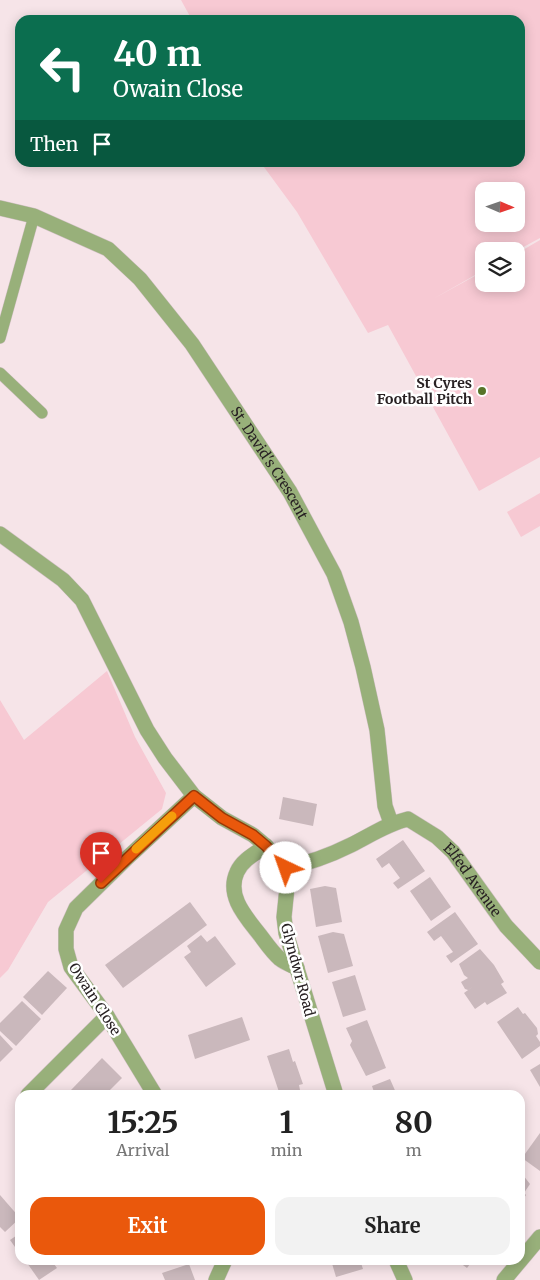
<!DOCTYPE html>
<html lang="en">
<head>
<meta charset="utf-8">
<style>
  body { margin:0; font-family:Merriweather,serif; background:#f2f2f2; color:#222; height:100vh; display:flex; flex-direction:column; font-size:19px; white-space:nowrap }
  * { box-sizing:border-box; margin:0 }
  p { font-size:16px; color:#767676 }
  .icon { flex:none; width:28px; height:28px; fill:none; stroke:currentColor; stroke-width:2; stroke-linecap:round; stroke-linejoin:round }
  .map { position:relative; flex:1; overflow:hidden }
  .side { position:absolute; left:15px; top:1090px; width:510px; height:175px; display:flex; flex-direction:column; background:#fff; border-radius:15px; box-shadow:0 2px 12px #0003 }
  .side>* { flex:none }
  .hud { position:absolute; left:15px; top:15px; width:510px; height:152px; border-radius:15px; box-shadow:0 2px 12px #0003; background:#0b6e4f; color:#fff; overflow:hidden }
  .needle { width:32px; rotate:92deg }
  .controls { position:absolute; left:475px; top:182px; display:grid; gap:10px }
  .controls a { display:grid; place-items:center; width:50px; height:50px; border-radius:10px; background:#fff; box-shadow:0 2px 12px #0003; font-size:25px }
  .pin { position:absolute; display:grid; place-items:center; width:42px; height:42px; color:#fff; margin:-51px -21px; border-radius:50% 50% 50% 0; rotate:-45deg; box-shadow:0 0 5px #0007 }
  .pin .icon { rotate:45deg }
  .me { position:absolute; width:55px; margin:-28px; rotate:318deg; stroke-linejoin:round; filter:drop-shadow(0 0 4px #0008) }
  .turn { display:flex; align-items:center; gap:18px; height:105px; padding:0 15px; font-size:22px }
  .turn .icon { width:65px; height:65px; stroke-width:2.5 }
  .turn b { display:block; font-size:35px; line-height:42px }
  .then { display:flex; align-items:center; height:48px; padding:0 15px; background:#0003; gap:10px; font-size:19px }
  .eta { display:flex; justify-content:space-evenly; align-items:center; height:85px; text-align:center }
  .eta b { font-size:30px; font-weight:700; line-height:35px }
  .cta { display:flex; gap:10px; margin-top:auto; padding:10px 15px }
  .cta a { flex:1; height:58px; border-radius:15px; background:#ea580c; color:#fff; font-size:20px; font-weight:700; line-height:58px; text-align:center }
  .cta a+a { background:#f2f2f2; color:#222 }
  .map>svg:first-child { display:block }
</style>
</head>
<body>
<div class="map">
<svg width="540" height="1280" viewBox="0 0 540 1280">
  <rect width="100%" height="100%" fill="#f6e4e8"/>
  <g fill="#f7c9d3" fill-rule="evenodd">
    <path d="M181 0H540V238L516 251H484V270L433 299 484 271V284H516V254L540 240V457L479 491 388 325 368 333 297 212 261 163 520 162V20H192ZM516 191V224H484V191Z"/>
    <polygon points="540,493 540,526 521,537 507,512"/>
    <polygon points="107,671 135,737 166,793 162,809 48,902 8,970 0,978 0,700 24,740"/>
  </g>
  <g fill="#cab8bc">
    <polygon points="283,797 317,804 313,826 279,819"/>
    <polygon points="403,840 425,871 398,889 393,883 400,878 389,863 382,868 376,859"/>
    <polygon points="430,877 451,907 431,921 410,891"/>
    <polygon points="325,886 336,888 342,922 316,927 310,889"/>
    <polygon points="190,902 207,925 123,988 105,965"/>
    <polygon points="455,912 478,944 451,963 446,956 453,952 441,936 434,941 427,932"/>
    <polygon points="333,932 344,934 353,966 328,973 318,936"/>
    <polygon points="201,935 207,942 215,936 236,964 206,987 184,957 191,952 187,946"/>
    <polygon points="480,949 494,965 504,982 501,984 507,993 487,1005 485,1002 475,1009 464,993 475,985 468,990 465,989 461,982 468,978 464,975 459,964"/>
    <polygon points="48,971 67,988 42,1015 23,997"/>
    <polygon points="355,975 366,1010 343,1017 332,982"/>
    <polygon points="22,1001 41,1019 16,1046 0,1031 0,1023"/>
    <polygon points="518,1007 523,1014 525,1013 537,1028 538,1034 536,1036 540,1042 540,1046 522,1059 497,1022"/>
    <polygon points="242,1017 250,1040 195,1059 188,1035"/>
    <polygon points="367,1020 386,1068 366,1076 350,1045 352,1041 346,1028"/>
    <polygon points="0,1035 13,1049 0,1062"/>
    <polygon points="289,1049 293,1062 295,1061 303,1084 299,1085 301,1095 280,1095 267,1056"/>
    <polygon points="102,1058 122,1078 105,1095 76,1095 71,1090"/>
    <polygon points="540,1064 540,1087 530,1070"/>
    <polygon points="390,1079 397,1095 375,1095 372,1086"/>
    <polygon points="540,1133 540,1171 522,1158"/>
    <polygon points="520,1174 523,1175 530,1184 524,1193 526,1195 520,1204"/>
    <polygon points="0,1195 20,1218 5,1232 0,1227"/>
    <polygon points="20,1233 20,1254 10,1240"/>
    <polygon points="25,1260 51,1260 57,1268 39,1280"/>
    <polygon points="331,1260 360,1260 363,1269 336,1277"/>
    <polygon points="456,1260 473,1260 467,1268"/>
    <polygon points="189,1264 195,1280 165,1280 162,1273"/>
  </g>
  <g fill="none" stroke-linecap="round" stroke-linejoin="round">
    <g stroke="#d1c1c5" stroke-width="12">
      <g id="lane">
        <polyline points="0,338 34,216"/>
        <polyline points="0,373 42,413"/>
      </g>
    </g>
    <g stroke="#d1c1c5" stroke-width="16">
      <g id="street">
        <path id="s1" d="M0 208 34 216 108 249 140 279 192 344 290 492 334 574 351 622 363 667 377 730 385 806 391 823"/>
        <polyline points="0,534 63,580 82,600 147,730 165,758 194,796 222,818 253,835 266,846 285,868"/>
        <path d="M266 846C256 853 242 860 237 872 226 896 246 917 260 935 266 943 272 952 280 959 285 963 291 965 297 968"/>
        <polyline points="28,1095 107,1016"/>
        <polyline points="155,1095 107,1016 71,967 66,949 66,930 76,908 126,859 194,796"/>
        <path id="s2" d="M336 1095 286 933 284 917 288 878 285 868C310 863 329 856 351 845 371 835 387 824 408 819L437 837 453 852 506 926 540 962"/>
        <polyline points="396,1260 405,1280"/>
        <polyline points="216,1280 225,1260"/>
        <polyline points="504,1280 540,1237"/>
      </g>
    </g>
    <use href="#lane" stroke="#98b07a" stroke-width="11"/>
    <use href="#street" stroke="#98b07a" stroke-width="15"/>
  </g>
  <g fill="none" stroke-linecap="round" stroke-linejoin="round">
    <g stroke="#983908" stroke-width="12">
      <polyline id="route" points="101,883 194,796 222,818 253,835 266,846 286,868"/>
    </g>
    <use href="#route" stroke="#ea580c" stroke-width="9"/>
    <polyline stroke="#f59e0b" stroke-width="9" points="136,849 172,816"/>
  </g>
  <circle fill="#577429" stroke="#fff" stroke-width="2" cx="482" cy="391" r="5"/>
  <g text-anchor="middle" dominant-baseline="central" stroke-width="5" stroke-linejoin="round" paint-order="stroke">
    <g font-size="14" font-weight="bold" fill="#282123" stroke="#fff" text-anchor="end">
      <text x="472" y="383">St Cyres<tspan x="472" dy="16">Football Pitch</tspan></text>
    </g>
    <g font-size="14" fill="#282123" stroke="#fff">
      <text stroke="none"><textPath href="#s1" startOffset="385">St. David's Crescent</textPath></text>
      <text stroke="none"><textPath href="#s2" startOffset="458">Elfed Avenue</textPath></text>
      <text transform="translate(298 970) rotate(75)">Glyndwr Road</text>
      <text transform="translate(95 999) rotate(57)">Owain Close</text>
    </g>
  </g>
</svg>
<div class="controls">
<a><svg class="needle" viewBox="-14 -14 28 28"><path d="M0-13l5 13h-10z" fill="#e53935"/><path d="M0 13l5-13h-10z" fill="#767676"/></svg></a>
<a><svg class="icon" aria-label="layers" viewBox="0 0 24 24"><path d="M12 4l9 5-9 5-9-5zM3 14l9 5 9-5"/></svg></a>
</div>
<div class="pin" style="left:101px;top:883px;background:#d93025"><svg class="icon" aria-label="arrive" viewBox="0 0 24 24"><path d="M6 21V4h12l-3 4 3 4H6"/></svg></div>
<svg class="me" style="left:286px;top:868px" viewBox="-20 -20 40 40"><circle r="19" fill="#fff"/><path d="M0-13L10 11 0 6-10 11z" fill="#ea580c"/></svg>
<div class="hud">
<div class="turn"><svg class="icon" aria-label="left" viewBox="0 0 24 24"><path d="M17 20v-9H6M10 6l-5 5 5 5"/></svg><div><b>40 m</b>Owain Close</div></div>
<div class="then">Then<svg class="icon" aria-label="arrive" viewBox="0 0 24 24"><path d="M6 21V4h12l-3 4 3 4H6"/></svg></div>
</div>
<section class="side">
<div class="eta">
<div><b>15:25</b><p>Arrival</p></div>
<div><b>1</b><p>min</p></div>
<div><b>80</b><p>m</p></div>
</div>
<div class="cta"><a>Exit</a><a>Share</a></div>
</section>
</div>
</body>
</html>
